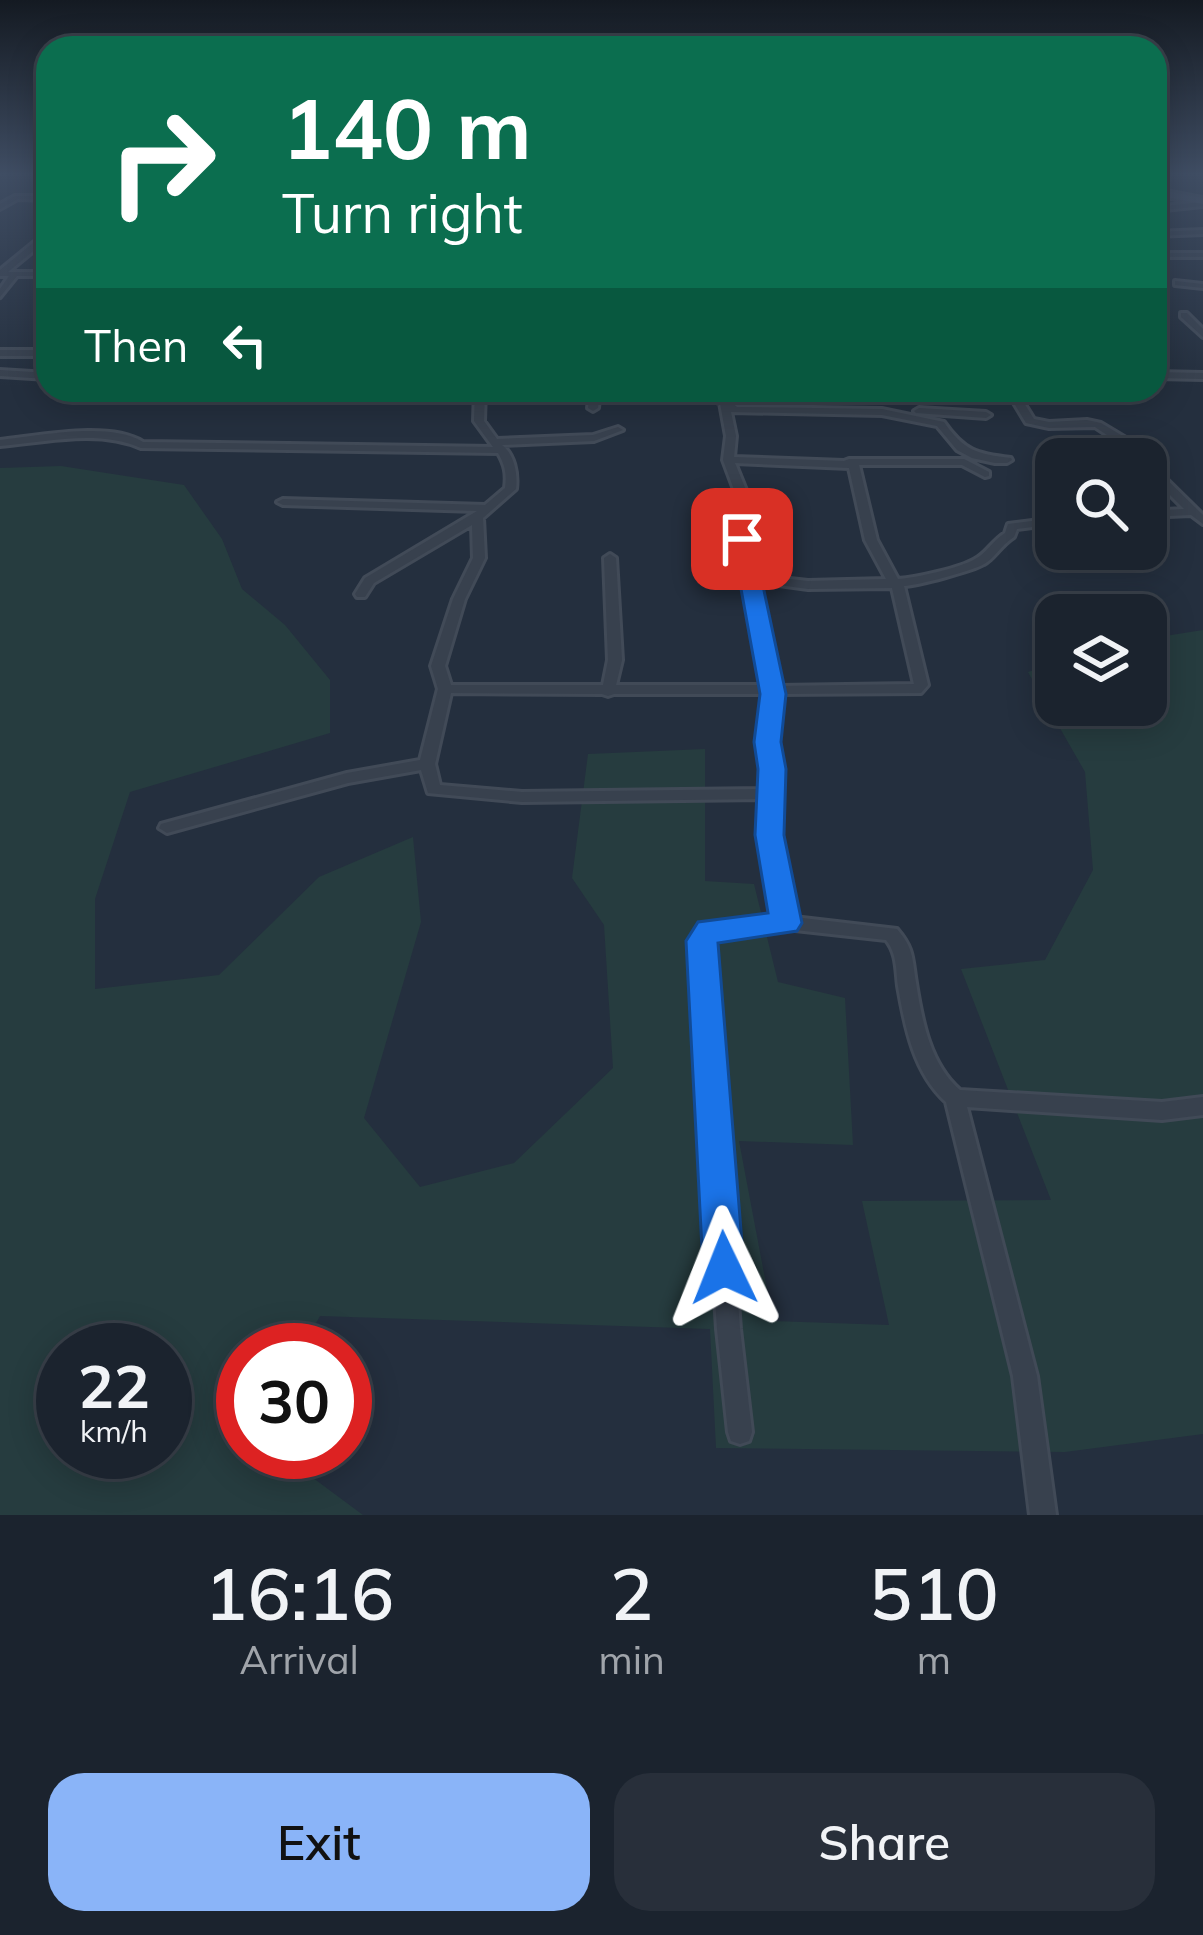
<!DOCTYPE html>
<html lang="en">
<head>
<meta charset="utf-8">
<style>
  body { margin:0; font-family:Mulish,sans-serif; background:#282f3a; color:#f1f3f6; height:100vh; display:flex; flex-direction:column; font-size:45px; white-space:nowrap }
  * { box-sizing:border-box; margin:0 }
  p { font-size:39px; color:#a0a4aa }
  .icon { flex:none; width:66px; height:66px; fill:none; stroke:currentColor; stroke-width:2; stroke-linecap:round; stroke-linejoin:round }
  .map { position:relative; height:1515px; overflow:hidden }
  .panel { display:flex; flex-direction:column; background:#1b232e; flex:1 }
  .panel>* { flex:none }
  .hud { position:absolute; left:36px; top:36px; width:1131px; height:366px; border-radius:36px; box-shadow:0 6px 30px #0003,0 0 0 3px #39404a; background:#0b6e4f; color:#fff; overflow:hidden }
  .buttons { position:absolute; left:1035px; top:438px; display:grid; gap:24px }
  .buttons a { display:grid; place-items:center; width:132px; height:132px; border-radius:24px; background:#1b232e; box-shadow:0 6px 30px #0003,0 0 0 3px #39404a; font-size:60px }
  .speed { position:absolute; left:36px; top:1323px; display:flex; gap:24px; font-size:60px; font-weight:700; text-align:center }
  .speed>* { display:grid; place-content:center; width:156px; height:156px; border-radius:50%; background:#1b232e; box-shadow:0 6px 30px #0003,0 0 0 3px #39404a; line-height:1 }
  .speed small { font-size:30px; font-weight:400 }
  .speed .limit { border:18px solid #d22; background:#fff; color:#111 }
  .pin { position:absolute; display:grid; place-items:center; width:102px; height:102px; color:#fff; margin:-51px; border-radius:24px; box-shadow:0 6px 18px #0006 }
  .me { position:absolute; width:132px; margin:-66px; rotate:358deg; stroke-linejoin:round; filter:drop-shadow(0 0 9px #0008) }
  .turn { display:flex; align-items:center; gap:42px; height:252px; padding:0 48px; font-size:54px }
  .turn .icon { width:156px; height:156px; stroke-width:2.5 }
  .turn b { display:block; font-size:84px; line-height:102px }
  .then { display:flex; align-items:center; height:114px; padding:0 48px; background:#0003; gap:24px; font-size:45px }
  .eta { display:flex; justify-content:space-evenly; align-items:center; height:204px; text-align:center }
  .eta b { font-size:72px; font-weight:600; line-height:84px }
  .cta { display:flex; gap:24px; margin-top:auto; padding:24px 48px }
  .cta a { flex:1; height:138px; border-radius:36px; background:#8ab4f8; color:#111; font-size:48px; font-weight:600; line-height:138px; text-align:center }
  .cta a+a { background:#282f3a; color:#f1f3f6 }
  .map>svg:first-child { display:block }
</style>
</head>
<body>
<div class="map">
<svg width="1203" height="1515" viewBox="0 0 1203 1515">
  <rect width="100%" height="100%" fill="#242f3e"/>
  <path fill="#263c3f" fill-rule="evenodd" d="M61 466 184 485 222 539 242 589 285 625 330 680V733L130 792 95 899V989L219 975 319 877 413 837 421 922 364 1118 420 1187 514 1163 613 1068 604 925 572 878 588 754 705 749V881L754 884 778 982 845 998 853 1145 739 1141 773 1321 889 1325 862 1201 1051 1200 961 969 1045 960 1093 870 1085 772 1028 672 1056 663V705H1146V639L1203 630V1434L1065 1452 716 1448 710 1329 320 1316 301 1350H243V1452H278L363 1515H0V468ZM63 1350H165V1452H63Z"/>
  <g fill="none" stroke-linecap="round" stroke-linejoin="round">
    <g stroke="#414a57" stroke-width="6">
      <g id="street">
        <polygon points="15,196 48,196 48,200 18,199 0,209 0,204"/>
        <polygon points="1203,202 1203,206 1155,211 1155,207"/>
        <polygon points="1203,230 1203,234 1155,236 1155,232"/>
        <polygon points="45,233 48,233 48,239 8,272 48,272 48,276 17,276 0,297 0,289 9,276 0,276 0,270"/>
        <rect x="1155" y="253" width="48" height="4"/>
        <polygon points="1175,281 1203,284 1203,288 1175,285"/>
        <polygon points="1181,313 1187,313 1203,329 1203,337 1181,317"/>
        <rect x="0" y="350" width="48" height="6"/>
        <polygon points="0,370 48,373 48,379 0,376"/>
        <polygon points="1155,372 1203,373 1203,379 1155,378"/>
        <polygon points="229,390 280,395 285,398 280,401 241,399"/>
        <path d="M475 390H485L484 421 497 439 593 435 618 427 623 430 594 441 502 445C514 454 518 473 516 489L483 518 485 558 465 599 445 666 451 685H603L608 660 604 558 610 554 616 558 622 660 616 685H764L737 552 736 495 723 460 726 436 720 403 675 390H692L718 397 717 390H727L729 400 737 407 882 409 944 422C964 451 977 454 1011 458L1012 460 1007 463H995L972 458 957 450 937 426 882 415 731 412 736 436 734 457 844 461 849 459H964L989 472V476L985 477 962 465H859L877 540 898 579C916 578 960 568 975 559 986 554 992 541 1005 533L1008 524 1056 518V524L1017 529 1014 537C1000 546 994 559 984 564 972 571 919 585 904 586L928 685 921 693 780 694 774 743 780 769 777 835 794 917 897 929C914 949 912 958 916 983 922 1021 930 1064 960 1090L1162 1102 1203 1097V1115L1162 1120 967 1107 1037 1376 1056 1515H1030L1013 1376 946 1102C914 1073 905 1027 898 986 896 970 897 953 886 940L786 929 715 937 713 940 710 972 721 1071 740 1329 752 1432 749 1441 740 1444 731 1441 728 1432 717 1329 701 1071 692 972 693 948 704 926 776 918 761 835 763 799 522 802 428 793 421 770 348 783 167 833 159 828 161 824 347 773 420 760 438 689 431 666 453 599 473 558 472 525 374 583 365 597H357L355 594 365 578 477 511 283 505 277 502 283 499 485 505 505 488C507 474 505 465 498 453L141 448C99 429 45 442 0 446V440C39 436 109 421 143 442L493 447 474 421ZM735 463 849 468 865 540 886 579 808 581 754 575 749 552 748 495ZM756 582 808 589 892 588 914 684 778 686ZM451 693 602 694 608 696 614 694H766L760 743 764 769 763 789 522 792 440 785 435 764Z"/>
        <polygon points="590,390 600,390 598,408 593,411 588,408"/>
        <polygon points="1006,390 1016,390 1034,419 1049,422 1087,420 1101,423 1126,438 1145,459 1134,459 1119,443 1095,427 1049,428 1026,423"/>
        <polygon points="919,408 986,412 991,415 986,418 916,413 914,411"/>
        <polygon points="1146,462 1150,463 1203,515 1203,524 1191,515 1146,517 1146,511 1184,509 1146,471"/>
      </g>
    </g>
    <g stroke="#414a57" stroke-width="6">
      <polygon id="secondary" points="1155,189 1203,198 1203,204 1155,195"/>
    </g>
    <use href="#street" fill="#38414e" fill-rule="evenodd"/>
    <use href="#secondary" fill="#465061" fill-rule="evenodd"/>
  </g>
  <linearGradient id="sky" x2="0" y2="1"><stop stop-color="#141a22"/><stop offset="0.45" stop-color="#3f4d63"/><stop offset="1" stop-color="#3f4d63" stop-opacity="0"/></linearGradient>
  <rect width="1203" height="386" fill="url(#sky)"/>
  <polygon fill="#1a73e8" stroke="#114b97" stroke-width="3" points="742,532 753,539 786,694 781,742 786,769 784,835 802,923 797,931 718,943 744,1268 738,1282 724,1287 709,1282 703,1268 686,941 698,922 768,913 755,835 758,769 754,742 760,694 732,539"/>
</svg>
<div class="buttons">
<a><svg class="icon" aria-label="search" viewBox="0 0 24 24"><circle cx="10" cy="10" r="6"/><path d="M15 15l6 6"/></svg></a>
<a><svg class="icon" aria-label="layers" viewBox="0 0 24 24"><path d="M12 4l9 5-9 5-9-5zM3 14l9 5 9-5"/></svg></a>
</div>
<div class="speed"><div>22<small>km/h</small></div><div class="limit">30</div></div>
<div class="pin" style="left:742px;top:539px;background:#d93025"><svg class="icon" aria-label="arrive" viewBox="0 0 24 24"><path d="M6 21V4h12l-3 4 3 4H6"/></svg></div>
<svg class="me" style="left:724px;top:1268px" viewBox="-20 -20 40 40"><path d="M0-17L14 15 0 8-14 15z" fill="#1a73e8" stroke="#fff" stroke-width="4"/></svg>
<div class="hud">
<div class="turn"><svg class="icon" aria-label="right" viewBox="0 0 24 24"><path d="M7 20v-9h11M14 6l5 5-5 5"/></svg><div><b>140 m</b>Turn right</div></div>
<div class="then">Then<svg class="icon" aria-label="left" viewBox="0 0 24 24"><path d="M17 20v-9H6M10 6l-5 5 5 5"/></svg></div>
</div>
</div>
<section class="panel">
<div class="eta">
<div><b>16:16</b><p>Arrival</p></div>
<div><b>2</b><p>min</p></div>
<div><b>510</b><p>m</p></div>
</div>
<div class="cta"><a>Exit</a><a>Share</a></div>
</section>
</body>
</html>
